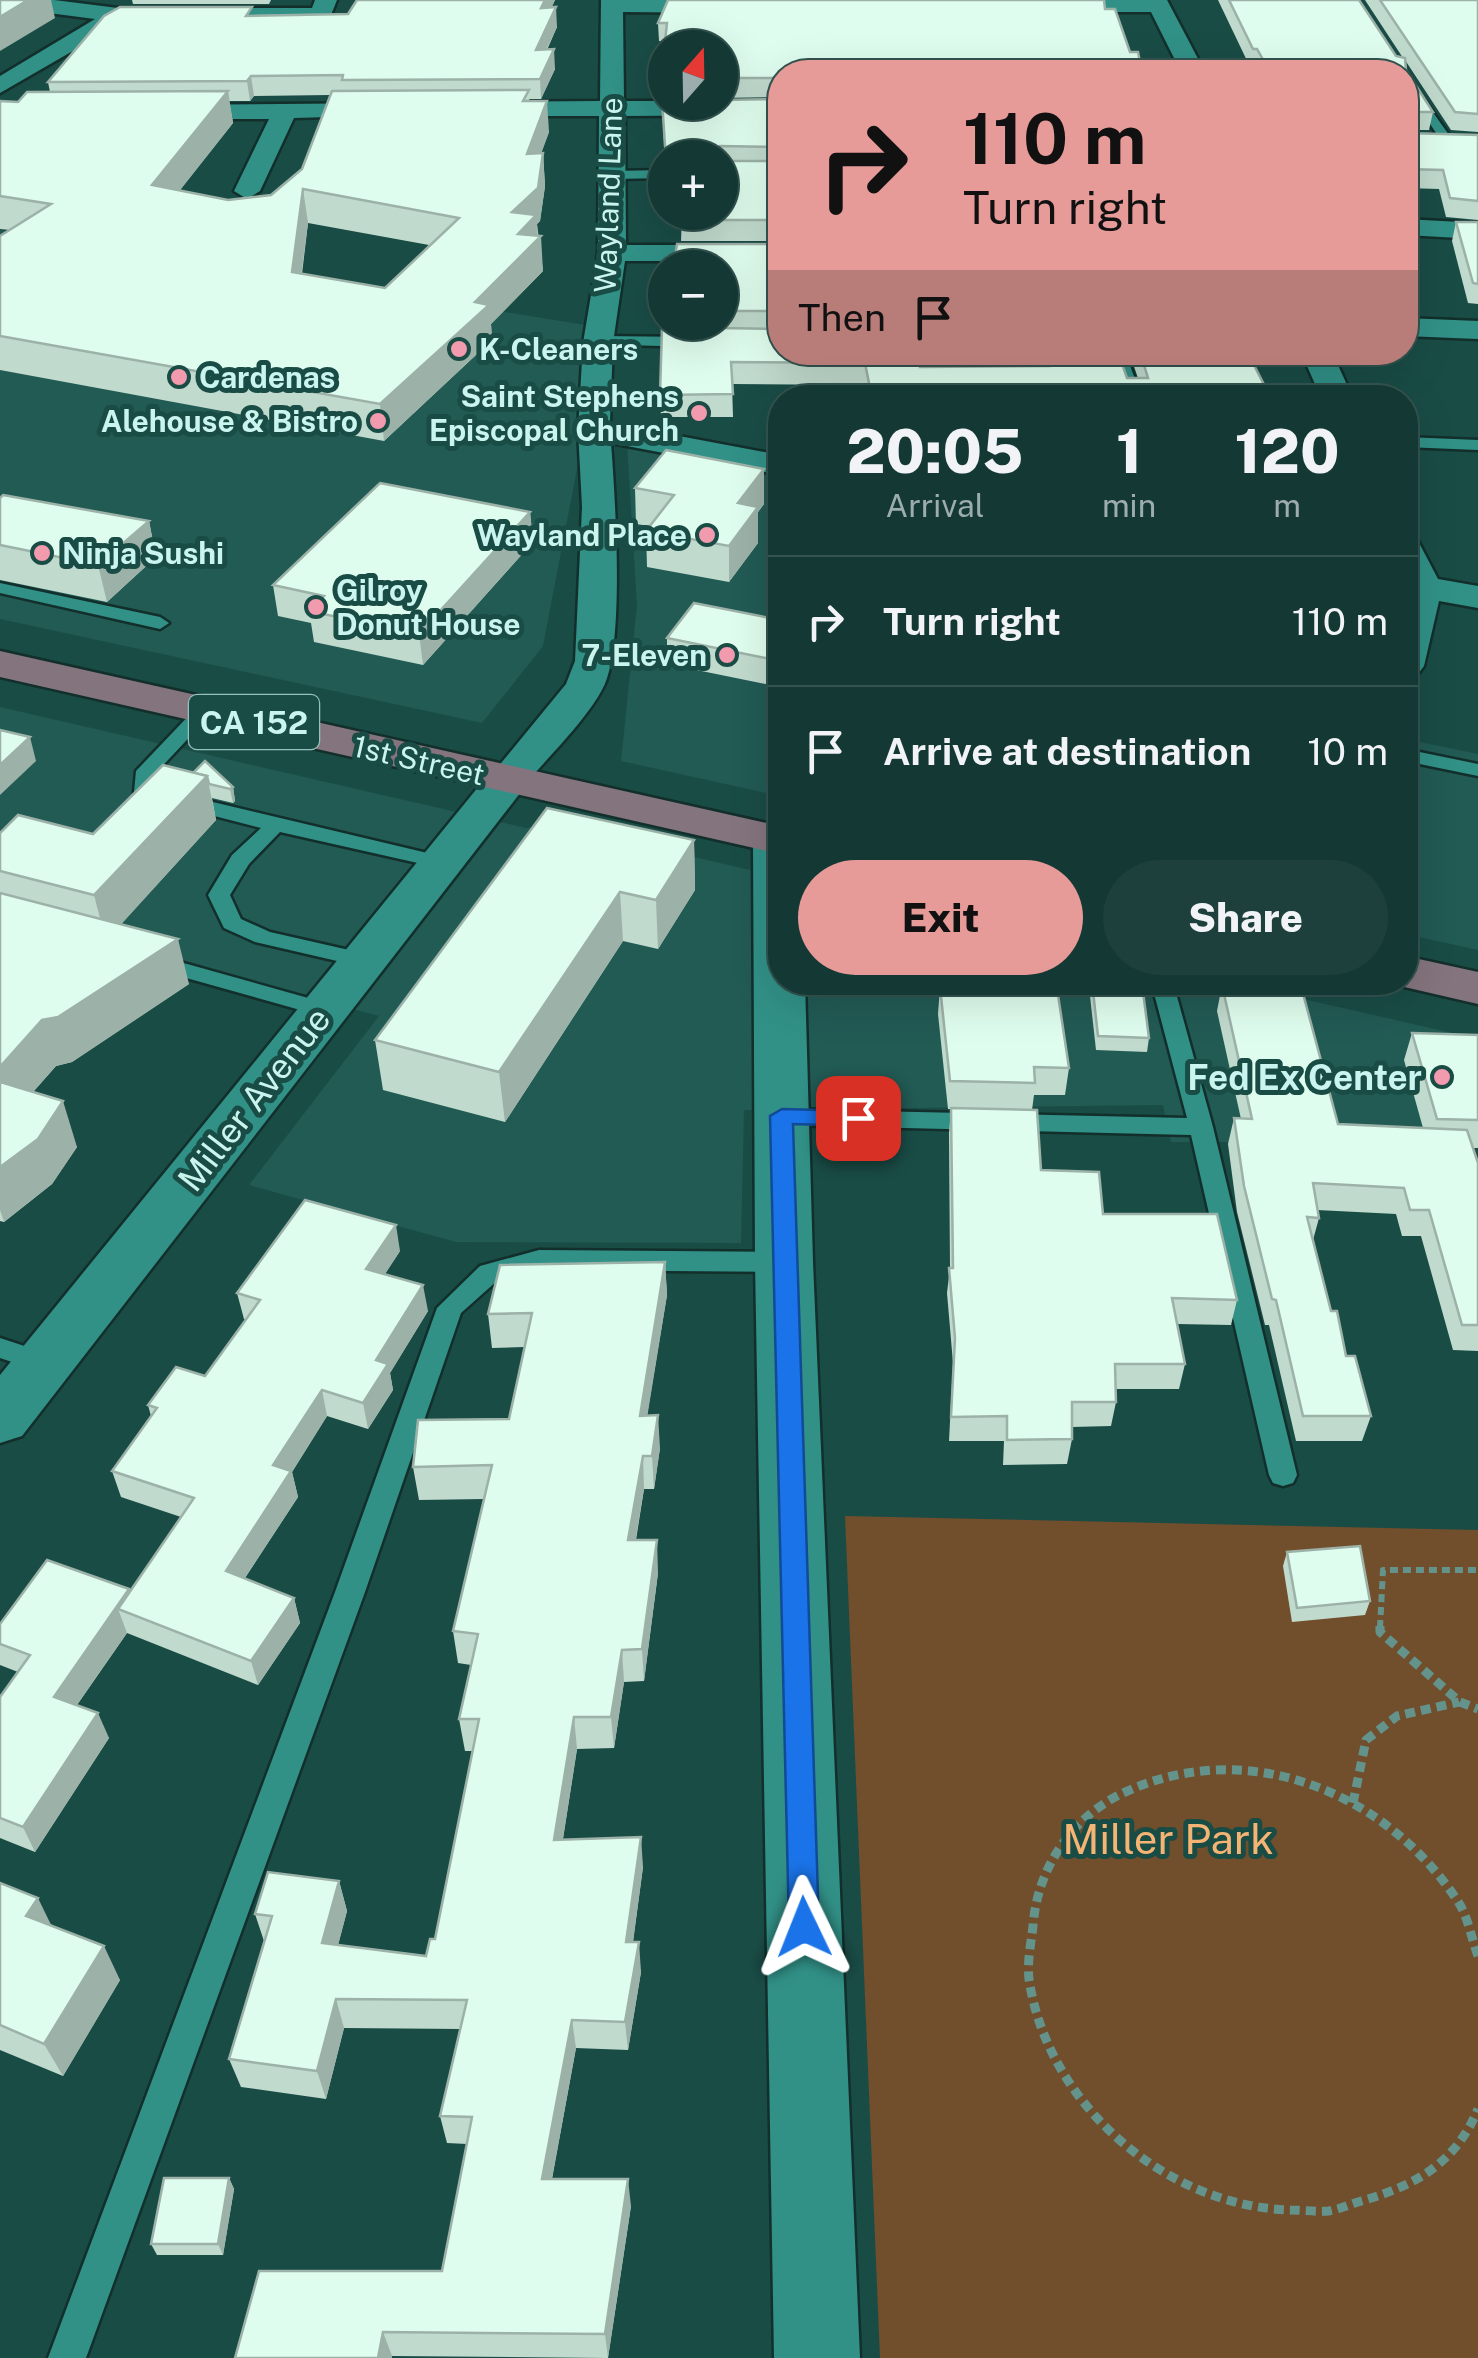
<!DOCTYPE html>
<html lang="en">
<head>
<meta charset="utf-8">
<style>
  body { margin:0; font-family:"Public Sans",sans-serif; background:#1d403c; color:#f1f3f6; height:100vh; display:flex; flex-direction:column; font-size:38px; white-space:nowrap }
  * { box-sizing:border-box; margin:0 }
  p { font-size:32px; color:#9dacac }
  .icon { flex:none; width:55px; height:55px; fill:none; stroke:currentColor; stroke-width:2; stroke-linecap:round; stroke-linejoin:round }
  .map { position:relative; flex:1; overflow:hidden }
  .drawer { position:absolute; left:768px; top:385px; width:650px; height:610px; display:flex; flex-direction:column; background:#143934; border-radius:40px; box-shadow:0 10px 40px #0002,0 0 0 2px #33534f }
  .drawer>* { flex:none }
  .banner { position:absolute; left:768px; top:60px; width:650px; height:305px; border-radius:40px; box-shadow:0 10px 40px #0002,0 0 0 2px #33534f; background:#e69b98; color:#111; overflow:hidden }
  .needle { width:65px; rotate:20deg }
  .buttons { position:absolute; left:648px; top:30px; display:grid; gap:20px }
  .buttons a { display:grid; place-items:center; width:90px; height:90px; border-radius:50%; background:#143934; box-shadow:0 10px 40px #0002,0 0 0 2px #33534f; font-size:50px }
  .pin { position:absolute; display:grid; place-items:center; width:85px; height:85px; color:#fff; margin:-42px; border-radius:20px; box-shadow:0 5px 15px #0006 }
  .me { position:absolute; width:110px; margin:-55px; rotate:358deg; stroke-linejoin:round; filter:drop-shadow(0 0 8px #0008) }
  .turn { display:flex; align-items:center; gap:35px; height:210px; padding:0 30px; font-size:45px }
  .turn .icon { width:130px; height:130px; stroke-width:2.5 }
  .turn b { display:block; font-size:70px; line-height:85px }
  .then { display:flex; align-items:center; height:95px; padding:0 30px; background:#0003; gap:20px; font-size:38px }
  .eta { display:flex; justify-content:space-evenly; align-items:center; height:170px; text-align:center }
  .eta b { font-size:60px; font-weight:800; line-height:70px }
  .cta { display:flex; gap:20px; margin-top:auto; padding:20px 30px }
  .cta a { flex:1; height:115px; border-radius:60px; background:#e69b98; color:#111; font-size:40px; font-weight:800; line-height:115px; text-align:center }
  .cta a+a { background:#1d403c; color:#f1f3f6 }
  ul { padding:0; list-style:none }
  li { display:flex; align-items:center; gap:30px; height:130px; padding:0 30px; border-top:2px solid #33534f }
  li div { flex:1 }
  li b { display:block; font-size:38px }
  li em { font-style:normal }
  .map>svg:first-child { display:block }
</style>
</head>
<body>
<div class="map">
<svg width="1478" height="2358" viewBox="0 0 1478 2358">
  <rect width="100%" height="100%" fill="#1a4c46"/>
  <g fill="#225a54">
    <polygon points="0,230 604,328 543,646 482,723 0,619"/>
    <polygon points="627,442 780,467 780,796 621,761 637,606"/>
    <polygon points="0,707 526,828 552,824 780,877 780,982 1234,983 1478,1039 1478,1142 1171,1142 1163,1105 744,1110 741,1243 456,1242 249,1185 379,1016 0,916"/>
    <polygon points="1405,739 1478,754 1478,950 1405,934"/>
  </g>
  <polygon fill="#714e2c" points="845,1516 1478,1530 1478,2358 880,2358"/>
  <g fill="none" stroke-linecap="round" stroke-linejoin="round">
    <g stroke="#122f2b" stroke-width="5">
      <g id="service">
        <polygon points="1405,73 1454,142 1453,145 1442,142 1405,86"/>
        <polygon points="665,170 665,178 612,179 605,175 612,171"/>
        <polygon points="598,336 693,337 701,342 693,347 593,344 593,338"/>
        <polygon points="1110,352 1125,352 1142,398 1126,398"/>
        <polygon points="1405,437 1478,440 1478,450 1405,447"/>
        <polygon points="0,583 160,617 169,623 160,629 0,593"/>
        <polygon points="204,705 214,711 153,776 154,788 440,856 451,862 440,868 280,832 249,864 230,895 241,919 270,932 371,955 374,960 371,965 363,967 255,942 224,928 208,895 232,855 261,828 137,796 134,792 136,771 197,707"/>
        <polygon points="1405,749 1478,764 1478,776 1405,761"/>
        <polygon points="155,955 333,1005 337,1010 325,1017 147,967 144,962 147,957"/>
        <polygon points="1151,982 1173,982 1213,1127 1297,1475 1293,1483 1283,1486 1273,1483 1269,1475 1191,1135 782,1125 770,1117 782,1109 1187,1118"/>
        <polygon points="539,1250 784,1252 793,1255 797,1262 793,1269 784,1272 539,1270 498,1280 461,1313 365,1592 86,2358 48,2358 335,1592 437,1308 480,1266"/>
        <polygon points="0,1338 55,1356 59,1363 55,1370 45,1373 0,1358"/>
      </g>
    </g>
    <g stroke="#122f2b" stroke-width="5">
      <g id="minor">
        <polygon points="0,0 54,0 118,8 312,8 315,0 337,0 329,20 321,22 123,22 0,93 0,76 95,19 2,7"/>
        <path d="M601 0H737L745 6 734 13 623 12 624 101H780V115L625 116 626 245H780V261H625L613 343 610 423 780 455V475L611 443C615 495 625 643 604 686 587 720 547 758 522 788L508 791 494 788 488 779 566 684 575 661 582 507 578 430 583 343 598 253 599 116H480L468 109 480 102 600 101Z"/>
        <polygon points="1032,0 1167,0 1205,72 1181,72 1151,12 1039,12 1028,5"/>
        <polygon points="390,103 399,105 402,110 399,115 294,118 260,191 247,199 234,191 269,119 165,119 153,112 165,105"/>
        <polygon points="1405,219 1478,223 1478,239 1405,235"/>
        <polygon points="1405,318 1478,321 1478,339 1405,336"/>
        <polygon points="1301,352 1332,352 1353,398 1321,398"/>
        <polygon points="1405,535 1417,539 1438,579 1478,586 1478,608 1439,601 1424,666 1418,674 1405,677"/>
      </g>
    </g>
    <g stroke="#122f2b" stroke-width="5">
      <g id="tertiary">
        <polygon points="508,766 524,770 530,779 524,788 22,1436 0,1443 0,1375 492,770"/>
        <polygon points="776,825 780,826 780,982 805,982 813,1262 860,2358 774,2358 755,1262 753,839 760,829"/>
      </g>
    </g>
    <g stroke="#122f2b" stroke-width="5">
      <g id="primary">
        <polygon points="0,651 780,826 780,854 0,677"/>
        <polygon points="1405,956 1478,972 1478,1004 1387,983 1405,982"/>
      </g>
    </g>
    <polyline stroke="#64938c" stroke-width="6" stroke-dasharray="8 5" stroke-linecap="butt" points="1380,1628 1383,1570 1478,1570"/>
    <g stroke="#64938c" stroke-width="9" stroke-dasharray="10 6" stroke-linecap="butt">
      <polyline points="1380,1626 1380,1632 1460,1702 1478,1709"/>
      <polyline points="1353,1803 1366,1740 1397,1716 1459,1702"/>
      <path d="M1478 1956C1471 1937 1468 1916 1457 1900 1383 1789 1243 1735 1121 1794 1070 1819 1037 1870 1033 1926 1031 1943 1027 1962 1029 1979 1047 2104 1166 2207 1291 2210 1303 2210 1317 2212 1329 2211 1341 2209 1353 2203 1365 2200 1418 2184 1456 2162 1478 2109"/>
    </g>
    <use href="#service" fill="#319187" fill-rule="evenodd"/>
    <use href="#minor" fill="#319187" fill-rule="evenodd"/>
    <use href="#tertiary" fill="#319187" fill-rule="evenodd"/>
    <use href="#primary" fill="#84747e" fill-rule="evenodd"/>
  </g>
  <g fill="#c0dacd" fill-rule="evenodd">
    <polygon points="132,0 271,0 269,4 133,4"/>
    <path d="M555 0 551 8 557 27 547 50 555 69 541 99H529L549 132 541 153H543L545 186 540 221 537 224 543 271 491 324 492 340 384 441 0 370V236L10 230 0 229V101L18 102 50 92 48 82 253 15 348 14ZM330 95 302 169 271 195 228 200 180 190 233 123 229 101H250L254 96ZM308 223 429 245 385 288 302 274Z"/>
    <polygon points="668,0 780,72 780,97 720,98 720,48 665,48 665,98 662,98 661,79 665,41 659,41 658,23"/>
    <polygon points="1218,0 1359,0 1396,56 1403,58 1365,0 1478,0 1478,132 1451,130 1405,60 1406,70 1433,112 1429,130 1406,130 1406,133 1478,135 1478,220 1446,217 1439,189 1405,188 1405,72 1257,72 1254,67 1250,67"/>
    <polygon points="780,99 780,241 681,241 682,215 668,216 667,212 720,212 720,158 665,158 665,164 662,100"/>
    <polygon points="1456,222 1478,222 1478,304 1468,303 1452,241"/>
    <polygon points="780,244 780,352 920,367 1045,366 1044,352 1118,352 1127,378 1138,378 1129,352 1250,352 1255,367 1271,398 866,398 864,385 732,384 733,417 661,417 660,395 665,309 665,322 720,322 720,268"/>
    <polygon points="764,469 764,504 758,512 758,543 729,582 647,567 646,531 650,526 636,524 635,488"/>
    <polygon points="0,498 149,521 156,557 107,602 0,580"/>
    <polygon points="530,512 533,542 423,665 314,642 311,623 278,616 273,585"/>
    <polygon points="780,620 780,687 667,664 667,638"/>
    <polygon points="163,765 233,787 235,801 233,803 212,798 216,820 121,924 189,984 72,1062 56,1066 33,1092 77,1147 52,1184 4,1222 0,1221 0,833 93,834"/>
    <polygon points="694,840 695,890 658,949 623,941 505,1122 383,1090 375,1040"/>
    <polygon points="1092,982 1149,1038 1147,1052 1096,1050 1090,996"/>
    <polygon points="1222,985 1338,1124 1423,1128 1404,1060 1412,1033 1478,1035 1478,1148 1473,1148 1478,1163 1478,1351 1453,1350 1421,1236 1402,1236 1396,1214 1317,1210 1319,1218 1313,1240 1331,1311 1346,1356 1371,1416 1362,1441 1296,1441 1269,1325 1265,1325 1237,1212 1228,1144 1234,1118 1241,1119 1217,1011"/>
    <polygon points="940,987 1069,1068 1065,1095 1034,1095 1032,1110 1041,1170 1103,1214 1237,1300 1231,1325 1177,1324 1185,1364 1179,1389 1116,1389 1116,1402 1111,1426 1072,1427 1072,1439 1067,1464 1003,1465 1004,1441 949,1441 953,1363 947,1293 950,1268 949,1133 951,1109 948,1109 938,1014"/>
    <polygon points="400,1251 385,1274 428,1311 390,1373 393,1390 368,1429 327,1416 292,1472 298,1497 245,1578 294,1598 300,1623 258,1685 127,1633 77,1705 109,1738 35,1852 0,1838 0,1697 18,1672 0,1665 0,1624 129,1589 130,1591 181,1517 121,1497 112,1471 151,1416 148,1405 205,1376 246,1320 244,1319 237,1293"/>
    <polygon points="665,1262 667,1295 647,1415 660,1448 654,1489 644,1489 636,1540 658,1573 644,1681 624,1682 614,1748 577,1749 563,1839 643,1867 633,1942 641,1972 628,2050 576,2048 552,2179 631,2206 608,2358 392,2356 235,2358 442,2271 467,2144 447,2143 440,2116 461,2029 344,2028 326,2099 241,2087 229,2059 264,1941 255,1914 339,1881 347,1911 338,1945 426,1956 435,1939 473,1751 465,1751 459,1719 471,1665 458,1663 453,1631 484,1499 419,1500 413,1467 509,1419 524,1347 492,1348 488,1314"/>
    <polygon points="1287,1552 1370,1601 1365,1615 1292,1622 1283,1566"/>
    <polygon points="0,1883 120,1980 63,2076 0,2050"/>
    <polygon points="229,2178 234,2189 223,2255 157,2255 151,2244"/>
  </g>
  <g fill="#9cb1a7">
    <polygon points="28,0 51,0 55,18 0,51 0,17"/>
    <polygon points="545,0 555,0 543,27 541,8"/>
    <polygon points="556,7 557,27 537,69 536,50"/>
    <polygon points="554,49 555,69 541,99 540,79"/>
    <polygon points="251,76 254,96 250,101 247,81"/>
    <polygon points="228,91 233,123 158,218 152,185"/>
    <polygon points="547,101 549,132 529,187 527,154"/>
    <polygon points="543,153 545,186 540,221 537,224 538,239 541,236 543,271 491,324 492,340 384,441 380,404 475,302 512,212"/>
    <polygon points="303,189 308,223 297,307 292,272"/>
    <polygon points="764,469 764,504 758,512 758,543 729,582 729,546 738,503"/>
    <polygon points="530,512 533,542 423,665 419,634"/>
    <polygon points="149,521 156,557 107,602 98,565"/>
    <polygon points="30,737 36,761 0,795 0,765"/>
    <polygon points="207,776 216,820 106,941 94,895"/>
    <polygon points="233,787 235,801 233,803 230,789"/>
    <polygon points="694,840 695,890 658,949 656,900"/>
    <polygon points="620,892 623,941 505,1122 499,1072"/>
    <polygon points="178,939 189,984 72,1062 56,1066 5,1124 0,1110 0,1067 42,1020"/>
    <polygon points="63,1101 77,1147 52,1184 4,1222 0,1210 0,1167"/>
    <polygon points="396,1225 400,1251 371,1295 366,1269"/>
    <polygon points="665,1262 667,1295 642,1449 640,1416"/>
    <polygon points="423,1285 428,1311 390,1373 393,1390 368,1429 363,1403 376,1360"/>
    <polygon points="322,1390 327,1416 292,1472 298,1497 233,1596 226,1571 273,1465"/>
    <polygon points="658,1415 660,1448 654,1489 652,1456"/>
    <polygon points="643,1456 644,1489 630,1573 628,1540"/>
    <polygon points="657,1540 658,1573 644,1681 642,1649"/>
    <polygon points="129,1589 139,1616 118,1609 127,1633 65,1722 54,1697"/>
    <polygon points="294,1598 300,1623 258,1685 251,1661"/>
    <polygon points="622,1650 624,1682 614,1748 611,1717"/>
    <polygon points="98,1713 109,1738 35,1852 23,1827"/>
    <polygon points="574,1717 577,1749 558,1870 554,1840"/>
    <polygon points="641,1837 643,1867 629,1971 626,1942"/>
    <polygon points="339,1881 347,1911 331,1972 322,1943"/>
    <polygon points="38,1898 55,1933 26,1916"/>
    <polygon points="639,1942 641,1972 628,2050 625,2022"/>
    <polygon points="104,1946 120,1980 63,2076 44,2044"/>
    <polygon points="336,1999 344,2028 326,2099 317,2071"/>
    <polygon points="572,2020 576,2048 547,2205 542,2179"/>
    <polygon points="229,2178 234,2189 223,2255 218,2244"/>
    <polygon points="628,2179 631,2206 608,2358 605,2334"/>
    <polygon points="383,2332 392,2356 392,2358 378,2358"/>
  </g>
  <g fill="#dffdee" stroke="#9cb1a7" stroke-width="2.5" fill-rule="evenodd">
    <polygon points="0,0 28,0 0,17"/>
    <polygon points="357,0 545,0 541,8 556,7 536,50 554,49 540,79 342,80 343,75 251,76 247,81 48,82 104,16 120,7 252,7 246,16 348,14"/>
    <polygon points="668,0 1104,0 1105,9 1115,9 1130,52 1138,52 1142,72 780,72 780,78 720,78 720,48 665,48 665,79 661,79 667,23 658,23"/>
    <polygon points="1229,0 1359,0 1396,56 1405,58 1406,70 1433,112 1406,112 1406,133 1478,135 1478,201 1450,198 1443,170 1405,169 1405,72 1270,72 1257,49 1253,49"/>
    <polygon points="1380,0 1478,0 1478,114 1455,112"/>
    <path d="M529 90 523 101H547L527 154 543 153 538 188 512 212 536 215 518 234 541 236 475 302 489 305 380 404 0 336V236L51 204 0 196V101L18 102 27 92 228 91 152 185 228 200 271 195 302 169 332 91ZM303 189 459 218 385 288 292 272Z"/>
    <polygon points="780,99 780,147 720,146 716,158 668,158 668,150 665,146 662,100 665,100 665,102 720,102 720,100"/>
    <polygon points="720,161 780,161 780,220 681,220 682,212 720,212"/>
    <polygon points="1456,222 1478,222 1478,284 1473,283"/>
    <polygon points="677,244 780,244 780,311 720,311 720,268 673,268"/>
    <polygon points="662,327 780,329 780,352 919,352 920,367 1050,366 1049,352 1118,352 1127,378 1148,378 1140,352 1250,352 1255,367 1271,398 872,398 865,363 731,362 733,394 660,395"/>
    <polygon points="666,450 764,469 738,503 758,507 729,546 646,531 674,495 635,488"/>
    <polygon points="380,483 530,512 419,634 309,611 324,596 273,585"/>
    <polygon points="3,495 149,521 98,565 0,545 0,498"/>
    <polygon points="694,603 780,620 780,661 667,638"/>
    <polygon points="0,730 30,737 0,765"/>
    <polygon points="205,761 233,787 230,789 209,784 207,776 193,773"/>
    <polygon points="163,765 207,776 94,895 0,871 0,833 18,815 93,834"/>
    <polygon points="547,808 694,840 656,900 620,892 499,1072 375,1040"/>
    <polygon points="0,893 178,939 58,1017 42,1020 0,1067"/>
    <polygon points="1092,982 1142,984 1149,1038 1098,1036"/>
    <polygon points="1222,985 1301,986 1338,1124 1467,1130 1478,1163 1478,1325 1462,1325 1429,1210 1410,1210 1404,1188 1313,1183 1319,1218 1307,1217 1331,1311 1337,1311 1346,1356 1355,1356 1371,1416 1303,1416 1276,1300 1272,1299 1244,1186 1234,1118 1252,1119"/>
    <polygon points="940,987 1057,988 1069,1068 1034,1067 1035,1083 950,1081"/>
    <polygon points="1412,1033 1478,1035 1478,1120 1437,1119"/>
    <polygon points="0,1082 63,1101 38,1139 0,1167"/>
    <polygon points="951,1108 1037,1110 1041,1170 1099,1172 1103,1214 1217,1214 1237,1300 1172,1298 1185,1364 1115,1364 1116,1402 1072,1402 1072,1439 1007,1440 1007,1416 951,1417 955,1338 949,1268 953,1268"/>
    <polygon points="305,1200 396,1225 366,1269 423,1285 376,1360 388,1364 363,1403 322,1390 273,1465 291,1471 226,1571 294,1598 251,1661 118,1609 194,1498 112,1471 157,1408 148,1405 176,1367 205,1376 260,1300 237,1293"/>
    <polygon points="665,1262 640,1416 658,1415 652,1456 643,1456 628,1540 657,1540 642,1649 622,1650 611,1717 574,1717 554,1840 641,1837 626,1942 639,1942 625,2022 572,2020 542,2179 628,2179 605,2334 383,2332 378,2358 235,2358 259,2271 442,2271 472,2117 440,2116 467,2000 336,1999 317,2071 229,2059 272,1916 255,1914 268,1872 339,1881 322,1943 426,1956 430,1939 435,1939 479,1719 459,1719 478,1634 453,1631 492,1465 413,1467 418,1420 509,1419 532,1313 488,1314 500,1265"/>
    <polygon points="1360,1546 1370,1601 1297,1608 1287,1552"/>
    <polygon points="47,1560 129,1589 54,1697 98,1713 23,1827 0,1818 0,1697 30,1655 0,1644 0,1624"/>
    <polygon points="0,1883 38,1898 26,1916 104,1946 44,2044 0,2025"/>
    <polygon points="164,2178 229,2178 218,2244 151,2244"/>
  </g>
  <polygon fill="#1a73e8" stroke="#114b97" stroke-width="2.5" points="782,1109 858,1111 869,1118 858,1126 793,1124 819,1927 815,1938 804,1942 793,1938 789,1927 770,1116"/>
  <g fill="#f29aae" stroke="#1a4c46" stroke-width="4">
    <circle cx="459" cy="349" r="10"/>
    <circle cx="179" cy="377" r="10"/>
    <circle cx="699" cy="413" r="10"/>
    <circle cx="378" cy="421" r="10"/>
    <circle cx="707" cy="535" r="10"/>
    <circle cx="42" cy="553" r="10"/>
    <circle cx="316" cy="607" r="10"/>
    <circle cx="727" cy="655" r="10"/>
    <circle cx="1442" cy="1077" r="10"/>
  </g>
  <g text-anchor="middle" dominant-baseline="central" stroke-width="10" stroke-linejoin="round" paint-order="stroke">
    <g font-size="30" fill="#caf5ee" stroke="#1a4c46">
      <text transform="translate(608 195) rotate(-88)">Wayland Lane</text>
      <text transform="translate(419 760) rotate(13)">1st Street</text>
    </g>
    <g font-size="30" font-weight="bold" fill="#caf5ee" stroke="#1a4c46" text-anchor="start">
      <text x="479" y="349">K-Cleaners</text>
      <text x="199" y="377">Cardenas</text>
      <text x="679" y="396" text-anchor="end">Saint Stephens<tspan x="679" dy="34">Episcopal Church</tspan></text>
      <text x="358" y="421" text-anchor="end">Alehouse &amp; Bistro</text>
      <text x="687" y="535" text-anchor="end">Wayland Place</text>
      <text x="62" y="553">Ninja Sushi</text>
      <text x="336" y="590">Gilroy<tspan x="336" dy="34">Donut House</tspan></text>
      <text x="707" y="655" text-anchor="end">7-Eleven</text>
    </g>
    <rect fill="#1a4c46" stroke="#95c2bc" stroke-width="2.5" x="189" y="695" width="130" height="54" rx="8"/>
    <g font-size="32" font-weight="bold" fill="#caf5ee">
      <text x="254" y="722">CA 152</text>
    </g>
    <g font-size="35" font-weight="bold" fill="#caf5ee" stroke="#1a4c46" text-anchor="end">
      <text x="1422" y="1077">Fed Ex Center</text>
    </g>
    <g font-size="35" fill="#caf5ee" stroke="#1a4c46">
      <text transform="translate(254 1099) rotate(-52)">Miller Avenue</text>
    </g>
    <g font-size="42" fill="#f5b474" stroke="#1a4c46">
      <text x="1168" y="1838">Miller Park</text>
    </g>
  </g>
</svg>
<div class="buttons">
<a><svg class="needle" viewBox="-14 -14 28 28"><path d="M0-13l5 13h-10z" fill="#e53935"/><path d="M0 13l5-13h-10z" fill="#9dacac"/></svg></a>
<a>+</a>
<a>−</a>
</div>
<div class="pin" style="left:858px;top:1118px;background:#d93025"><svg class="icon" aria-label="arrive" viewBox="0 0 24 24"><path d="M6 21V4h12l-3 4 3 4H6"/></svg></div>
<svg class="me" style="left:804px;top:1927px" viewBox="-20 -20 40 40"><path d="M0-17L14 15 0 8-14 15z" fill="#1a73e8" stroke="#fff" stroke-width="4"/></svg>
<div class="banner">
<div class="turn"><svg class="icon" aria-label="right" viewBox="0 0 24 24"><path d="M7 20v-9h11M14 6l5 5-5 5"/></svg><div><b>110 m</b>Turn right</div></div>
<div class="then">Then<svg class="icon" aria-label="arrive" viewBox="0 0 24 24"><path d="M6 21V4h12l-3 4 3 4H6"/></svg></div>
</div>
<section class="drawer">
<div class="eta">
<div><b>20:05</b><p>Arrival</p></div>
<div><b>1</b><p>min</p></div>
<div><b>120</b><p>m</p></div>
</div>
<ul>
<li><svg class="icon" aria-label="right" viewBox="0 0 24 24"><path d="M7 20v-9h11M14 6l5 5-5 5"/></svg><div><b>Turn right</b></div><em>110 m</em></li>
<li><svg class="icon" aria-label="arrive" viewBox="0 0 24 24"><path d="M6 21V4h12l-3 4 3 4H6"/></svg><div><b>Arrive at destination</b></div><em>10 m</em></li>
</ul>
<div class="cta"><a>Exit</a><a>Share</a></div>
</section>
</div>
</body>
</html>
